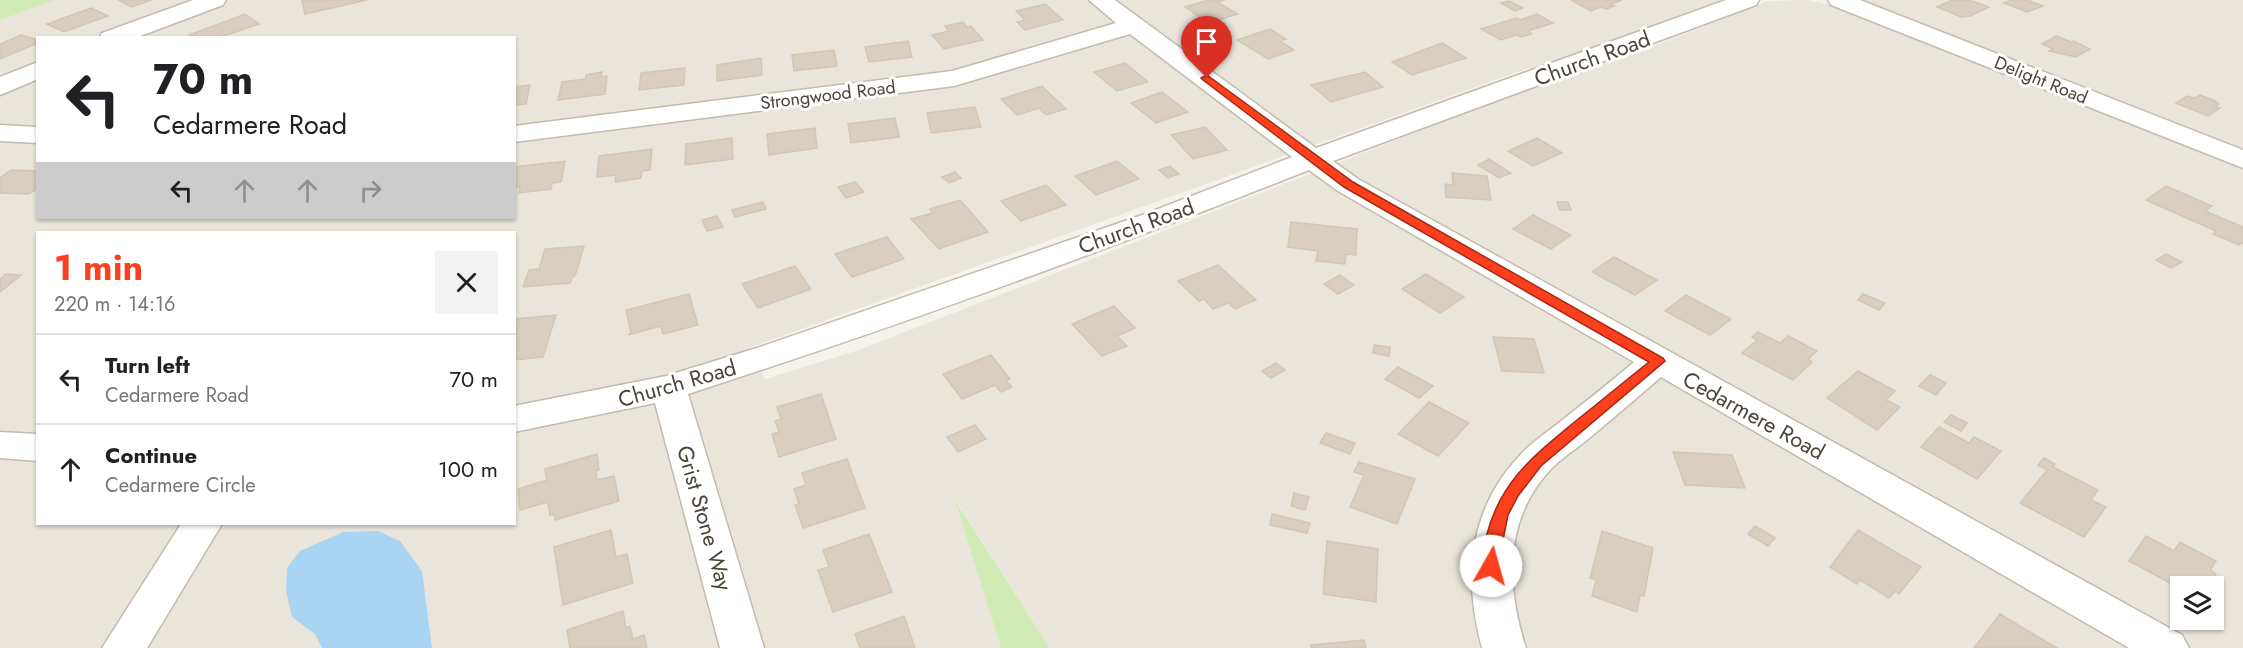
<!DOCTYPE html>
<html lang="en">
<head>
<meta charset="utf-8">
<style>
  body { margin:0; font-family:Jost,sans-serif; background:#f2f2f2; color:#202124; height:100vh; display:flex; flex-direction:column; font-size:22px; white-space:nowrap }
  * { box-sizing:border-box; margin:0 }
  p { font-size:20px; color:#757577 }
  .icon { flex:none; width:33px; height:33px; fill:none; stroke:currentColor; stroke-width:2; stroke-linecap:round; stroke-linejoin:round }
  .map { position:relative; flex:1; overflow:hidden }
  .panel { position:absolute; left:36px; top:231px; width:480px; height:294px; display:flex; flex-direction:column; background:#fff; border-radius:0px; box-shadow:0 2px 4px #0004 }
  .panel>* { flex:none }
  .guide { position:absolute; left:36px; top:36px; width:480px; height:183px; border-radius:0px; box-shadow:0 2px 4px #0004; background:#fff; color:#202124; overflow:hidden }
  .controls { position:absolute; left:2170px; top:576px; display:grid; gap:12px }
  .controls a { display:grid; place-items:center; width:54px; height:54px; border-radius:0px; background:#fff; box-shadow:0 2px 4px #0004; font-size:30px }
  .pin { position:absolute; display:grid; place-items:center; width:51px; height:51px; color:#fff; margin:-62px -26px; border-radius:50% 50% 50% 0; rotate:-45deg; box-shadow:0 0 6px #0007 }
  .pin .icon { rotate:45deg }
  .me { position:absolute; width:66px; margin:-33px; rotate:7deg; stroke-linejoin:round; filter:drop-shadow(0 0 4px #0008) }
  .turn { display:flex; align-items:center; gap:21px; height:126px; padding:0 18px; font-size:27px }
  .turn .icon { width:78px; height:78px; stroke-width:2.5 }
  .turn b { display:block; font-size:42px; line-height:51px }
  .lanes { display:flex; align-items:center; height:57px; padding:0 18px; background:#0003; justify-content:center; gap:30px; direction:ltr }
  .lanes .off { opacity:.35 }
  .round { display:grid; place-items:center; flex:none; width:63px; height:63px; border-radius:0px; background:#f2f2f2 }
  .headline { display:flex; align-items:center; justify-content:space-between; height:102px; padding:0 18px }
  h1 { font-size:36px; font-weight:700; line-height:45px; color:#fc3f1d }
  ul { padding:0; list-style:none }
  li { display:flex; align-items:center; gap:18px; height:90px; padding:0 18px; border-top:2px solid #e0e0e0 }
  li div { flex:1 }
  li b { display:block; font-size:22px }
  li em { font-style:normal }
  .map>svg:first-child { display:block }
</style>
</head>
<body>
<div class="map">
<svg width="2243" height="648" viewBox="0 0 2243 648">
  <rect width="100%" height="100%" fill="#f6f3ec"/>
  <g fill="#eae5da" fill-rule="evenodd">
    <path d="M42 0H1731L1536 71 1529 68 749 348 765 379 859 350 1491 103 1670 40 1767 1 1807 0 1853 10 2243 168V648H1050L957 502 1001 648H0V16ZM38 38H514V218H38ZM38 232H514V524H38ZM2181 586H2214V620H2181Z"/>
    <polygon points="1854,0 2243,0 2243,155"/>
  </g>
  <g fill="#d2eab5">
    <polygon points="0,0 54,0 0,20"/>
    <polygon points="955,500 1050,648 1001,648"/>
  </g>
  <polygon fill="#a9d4f2" points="378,531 400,541 422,571 432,648 322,648 315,634 292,617 286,591 287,568 300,551 343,532"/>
  <g fill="#d8cfc1" stroke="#d3c7b4" stroke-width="1.5">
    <polygon points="119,0 152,0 131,7"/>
    <polygon points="305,0 367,0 305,14 302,1"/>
    <polygon points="1208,0 1225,0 1217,2 1238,14 1208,23 1185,7"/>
    <polygon points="1571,0 1622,0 1611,4 1615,6 1606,9 1601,7 1591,11"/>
    <polygon points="1952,0 1972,1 1989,7 1970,16 1961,17 1937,7"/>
    <polygon points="2012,0 2027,0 2043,6 2027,12 2004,3"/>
    <polygon points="1509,1 1523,8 1515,11 1501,3"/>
    <polygon points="1045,4 1063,20 1025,30 1017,22 1025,20 1016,11"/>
    <polygon points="91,8 108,16 64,32 47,24"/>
    <polygon points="245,14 259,24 218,38 192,38 189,35"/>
    <polygon points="1537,14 1553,23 1528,31 1532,34 1521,37 1517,35 1501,40 1481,29 1516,18 1520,20"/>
    <polygon points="963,22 967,27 971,26 983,40 944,49 932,35 949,31 945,26"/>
    <polygon points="1270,29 1286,39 1280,41 1294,50 1268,59 1237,40"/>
    <polygon points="21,35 38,40 38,43 0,59 0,44"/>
    <polygon points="2056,36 2071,42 2074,41 2090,49 2076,57 2049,51 2053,49 2042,44"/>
    <polygon points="908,41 912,57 869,62 865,47"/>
    <polygon points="1442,43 1466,58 1412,75 1392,62"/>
    <polygon points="834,50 837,66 794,71 792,55"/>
    <polygon points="761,58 762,75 717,81 717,65"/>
    <polygon points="1125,63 1148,82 1117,91 1094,72"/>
    <polygon points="685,68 684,85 639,90 641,73"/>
    <polygon points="602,72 601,77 607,76 605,94 558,100 562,82 585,79 586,75"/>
    <polygon points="1365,72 1383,87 1331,102 1311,85"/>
    <polygon points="530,85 526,104 514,105 514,87"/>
    <polygon points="1042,86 1066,109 1046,115 1039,108 1017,115 1001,99"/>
    <polygon points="1162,92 1188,112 1156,123 1131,103"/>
    <polygon points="2200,95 2216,101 2214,102 2219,104 2216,107 2220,108 2208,116 2176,103 2187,96 2194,98"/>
    <polygon points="975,107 981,127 931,133 927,113"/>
    <polygon points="895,118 899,137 851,143 848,124"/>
    <polygon points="1205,127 1227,150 1193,159 1171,135"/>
    <polygon points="815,128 817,148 769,155 767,134"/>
    <polygon points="732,138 733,159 685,165 686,144"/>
    <polygon points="1537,138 1562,153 1533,166 1508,151"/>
    <polygon points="652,149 650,170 642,171 641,178 615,182 616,175 597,177 599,156"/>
    <polygon points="1489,159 1511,173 1499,178 1478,165"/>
    <polygon points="565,161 561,182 552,183 551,189 519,193 520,187 514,188 514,167"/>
    <polygon points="1117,161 1139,179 1096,195 1075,176"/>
    <polygon points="1170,166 1179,174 1168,178 1159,170"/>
    <polygon points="11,170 38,171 38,188 29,194 0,193 0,178"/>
    <polygon points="955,172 961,178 949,183 942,177"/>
    <polygon points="1452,173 1487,176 1491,200 1446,197 1445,184 1453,185"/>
    <polygon points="855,182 864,192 846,198 838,187"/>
    <polygon points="1046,185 1066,205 1021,221 1001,201"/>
    <polygon points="2166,186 2212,206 2205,211 2243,227 2243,243 2239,245 2213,234 2216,231 2146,200"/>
    <polygon points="960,200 988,232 939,249 911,219 933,213 930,209"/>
    <polygon points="763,202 766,209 735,217 732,210"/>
    <polygon points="1557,202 1568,202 1571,210 1560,210"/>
    <polygon points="1533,215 1571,235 1551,249 1513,229"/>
    <polygon points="717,216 723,227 707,231 702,220"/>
    <polygon points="1291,222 1357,229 1356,255 1346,254 1345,264 1316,261 1318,251 1288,247"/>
    <polygon points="887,237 904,259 852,277 835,254"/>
    <polygon points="584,246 575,276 573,276 570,283 523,287 529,270 539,269 545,249"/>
    <polygon points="2166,254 2182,262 2171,268 2156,260"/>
    <polygon points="1614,257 1657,280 1635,295 1592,272"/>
    <polygon points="1218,265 1256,300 1235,309 1228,303 1213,309 1204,299 1199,301 1178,281"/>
    <polygon points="795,266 811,289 758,308 742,284"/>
    <polygon points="6,274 21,275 0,292 0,279"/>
    <polygon points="1426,274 1464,297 1440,313 1402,289"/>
    <polygon points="1340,275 1354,285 1338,294 1324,284"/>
    <polygon points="689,294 698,325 663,334 661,326 628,335 631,333 626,310"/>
    <polygon points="1863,294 1885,303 1879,310 1858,300"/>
    <polygon points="1686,295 1731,319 1710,335 1665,311"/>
    <polygon points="1114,306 1135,328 1117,336 1127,346 1102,356 1072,324"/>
    <polygon points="556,315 543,357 514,360 514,319"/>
    <polygon points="1758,332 1780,343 1788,336 1817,351 1808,359 1812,362 1793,380 1742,353 1757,340 1752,337"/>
    <polygon points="1493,337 1534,339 1544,373 1502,371"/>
    <polygon points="1374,345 1390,347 1389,356 1373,353"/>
    <polygon points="991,355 1010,379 1006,381 1012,387 1001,392 995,385 962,399 943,374"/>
    <polygon points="1276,363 1285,370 1271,378 1262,371"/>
    <polygon points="1398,367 1433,386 1419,398 1385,379"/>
    <polygon points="1858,371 1895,391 1886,400 1900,407 1877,430 1827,398"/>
    <polygon points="1930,375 1946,383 1936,395 1919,386"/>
    <polygon points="821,394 836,439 779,457 772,434 779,432 775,421 781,419 777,407"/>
    <polygon points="1429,402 1469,423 1438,456 1398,434"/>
    <polygon points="1951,415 1967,423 1961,431 1944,422"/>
    <polygon points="975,425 986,439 958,452 947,437"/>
    <polygon points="1939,427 1969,443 1974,437 2001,451 1977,479 1921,447"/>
    <polygon points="1326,433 1355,443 1350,454 1320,443"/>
    <polygon points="1673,452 1732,455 1745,488 1685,485"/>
    <polygon points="597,454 599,470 596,471 597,480 614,476 619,501 555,520 554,514 550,515 548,502 520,510 518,489 547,480 545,469"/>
    <polygon points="2044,458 2055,464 2053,467 2098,490 2091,500 2106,507 2084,537 2020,503 2047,470 2038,465"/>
    <polygon points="847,459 865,508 803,528 795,505 799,504 794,489 806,485 802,473"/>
    <polygon points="1359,462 1415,479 1397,524 1350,507 1364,475 1354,472"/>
    <polygon points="1294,493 1309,497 1305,510 1291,506"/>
    <polygon points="1272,514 1310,523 1307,533 1270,525"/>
    <polygon points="1755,526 1775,538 1768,546 1748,534"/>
    <polygon points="611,530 616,557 627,554 633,583 563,605 554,547"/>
    <polygon points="1858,530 1921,567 1899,594 1895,591 1889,598 1860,580 1857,584 1830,567"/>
    <polygon points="1602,531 1653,548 1644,596 1640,595 1637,612 1592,596 1596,580 1590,578"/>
    <polygon points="869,534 892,592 833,612 818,570 829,567 823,550"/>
    <polygon points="2146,536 2174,551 2180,542 2216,561 2210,570 2216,574 2209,586 2181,586 2181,589 2129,561"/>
    <polygon points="1327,541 1378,549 1376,602 1323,594"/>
    <polygon points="623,611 626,628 630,626 633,639 644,635 647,648 570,648 567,630"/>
    <polygon points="2000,614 2057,648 1974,648"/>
    <polygon points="904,616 915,648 860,648 855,634"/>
    <polygon points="1364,640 1366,648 1311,648 1311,645"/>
  </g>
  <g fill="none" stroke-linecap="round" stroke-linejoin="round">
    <g stroke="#c2bbae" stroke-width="3">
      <g id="minor">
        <polygon points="193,0 226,0 223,5 135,38 99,38 102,33"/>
        <path d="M1089 0H1115L1316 148 1726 0H1759L1756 5 1333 161 1358 179 2182 635 2189 648H2129L1661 377C1639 396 1617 415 1594 434 1581 446 1565 455 1552 468 1503 519 1506 586 1526 648H1482C1462 575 1469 504 1527 448 1539 437 1553 428 1566 417 1589 399 1612 381 1634 362L1338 191 1309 170C1105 251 898 326 688 394L764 648H720L655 403 514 432V406L666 376 760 347 1145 214 1292 157 1130 34 954 86 514 142V126L952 71 1116 23Z"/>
        <polygon points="1828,0 1860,0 2243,150 2243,168 1831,5"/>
        <polygon points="38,62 38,79 0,95 0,77"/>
        <polygon points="0,125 38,127 38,143 0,141"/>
        <polygon points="0,432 38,434 38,461 0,458"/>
        <polygon points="181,524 222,524 147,648 102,648"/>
      </g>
    </g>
    <use href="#minor" fill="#fff" fill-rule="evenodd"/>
  </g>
  <path fill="#fc3f1d" stroke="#a42913" stroke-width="1.5" d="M1207 75 1353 182 1663 358 1665 361 1541 466 1518 496 1508 515 1497 570 1491 572 1485 570C1480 560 1484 545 1487 534 1501 480 1536 454 1577 420 1601 401 1625 381 1649 362L1344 187 1203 80 1201 78Z"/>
  <g text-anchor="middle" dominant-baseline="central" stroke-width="6" stroke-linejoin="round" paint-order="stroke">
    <g font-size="18" fill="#4b4439" stroke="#fff">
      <text transform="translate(2041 80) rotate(22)">Delight Road</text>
      <text transform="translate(828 95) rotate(-7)">Strongwood Road</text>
    </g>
    <g font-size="22" fill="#4b4439" stroke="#fff">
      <text transform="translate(1592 58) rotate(-20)">Church Road</text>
      <text transform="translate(1136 226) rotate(-20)">Church Road</text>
      <text transform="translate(677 383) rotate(-16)">Church Road</text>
      <text transform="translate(1754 415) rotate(29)">Cedarmere Road</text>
      <text transform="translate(705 518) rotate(74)">Grist Stone Way</text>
    </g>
  </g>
</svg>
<div class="controls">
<a><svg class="icon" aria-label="layers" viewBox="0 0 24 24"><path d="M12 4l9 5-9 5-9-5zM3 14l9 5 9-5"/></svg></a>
</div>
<div class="pin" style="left:1207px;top:78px;background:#d93025"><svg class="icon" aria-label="arrive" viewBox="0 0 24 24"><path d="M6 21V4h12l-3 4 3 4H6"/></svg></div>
<svg class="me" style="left:1491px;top:566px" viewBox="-20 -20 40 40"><circle r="19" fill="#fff"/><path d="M0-13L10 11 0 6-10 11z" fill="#fc3f1d"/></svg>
<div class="guide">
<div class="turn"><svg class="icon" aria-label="left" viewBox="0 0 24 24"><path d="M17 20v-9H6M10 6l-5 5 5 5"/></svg><div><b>70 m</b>Cedarmere Road</div></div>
<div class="lanes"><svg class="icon" aria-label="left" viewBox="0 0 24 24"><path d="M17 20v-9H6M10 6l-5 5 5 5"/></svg><svg class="icon off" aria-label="ahead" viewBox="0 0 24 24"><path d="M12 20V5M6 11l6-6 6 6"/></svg><svg class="icon off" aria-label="ahead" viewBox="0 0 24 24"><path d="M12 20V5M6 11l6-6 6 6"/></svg><svg class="icon off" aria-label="right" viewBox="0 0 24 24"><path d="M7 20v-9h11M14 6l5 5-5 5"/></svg></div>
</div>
<section class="panel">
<div class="headline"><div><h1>1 min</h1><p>220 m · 14:16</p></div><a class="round"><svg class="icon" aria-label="close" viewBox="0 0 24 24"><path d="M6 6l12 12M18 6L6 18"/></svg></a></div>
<ul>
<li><svg class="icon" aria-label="left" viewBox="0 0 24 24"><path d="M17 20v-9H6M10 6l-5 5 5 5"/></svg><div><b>Turn left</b><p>Cedarmere Road</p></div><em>70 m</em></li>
<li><svg class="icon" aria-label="ahead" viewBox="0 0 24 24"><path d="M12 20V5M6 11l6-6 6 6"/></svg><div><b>Continue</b><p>Cedarmere Circle</p></div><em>100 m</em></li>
</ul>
</section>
</div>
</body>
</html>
